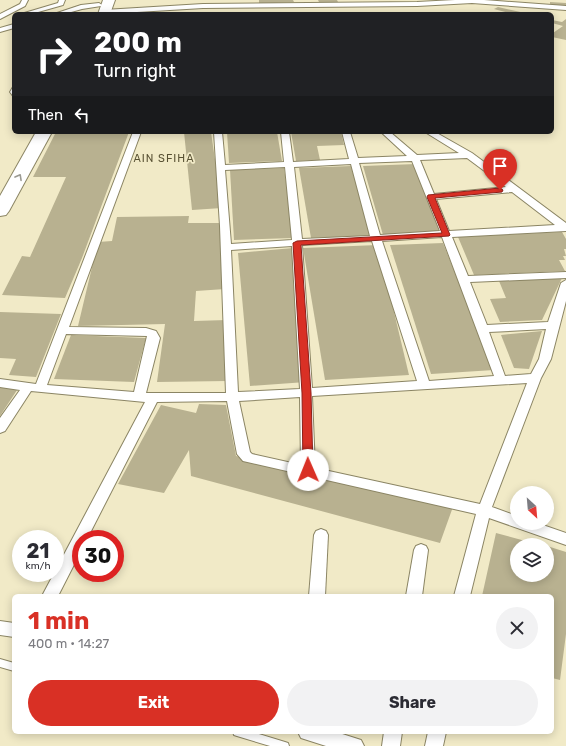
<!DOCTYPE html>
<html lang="en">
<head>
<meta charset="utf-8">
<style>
  body { margin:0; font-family:Rubik,sans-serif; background:#f2f2f3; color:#2b2b33; height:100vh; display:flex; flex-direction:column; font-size:15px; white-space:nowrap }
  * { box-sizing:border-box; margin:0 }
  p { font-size:13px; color:#7c7c81 }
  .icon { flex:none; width:22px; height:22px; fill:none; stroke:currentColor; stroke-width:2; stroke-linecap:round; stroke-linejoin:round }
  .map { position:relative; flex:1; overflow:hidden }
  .sheet { position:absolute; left:12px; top:594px; width:542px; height:140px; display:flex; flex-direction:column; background:#fff; border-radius:6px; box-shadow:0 2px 10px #0003 }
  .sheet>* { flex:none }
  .banner { position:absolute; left:12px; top:12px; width:542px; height:122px; border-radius:6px; box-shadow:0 2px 10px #0003; background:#202124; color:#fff; overflow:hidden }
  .needle { width:26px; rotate:154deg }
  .buttons { position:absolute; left:510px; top:486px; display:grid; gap:8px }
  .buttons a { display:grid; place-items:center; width:44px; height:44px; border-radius:50%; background:#fff; box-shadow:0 2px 10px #0003; font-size:20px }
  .speed { position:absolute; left:12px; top:530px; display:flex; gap:8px; font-size:20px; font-weight:700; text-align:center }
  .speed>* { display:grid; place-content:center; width:52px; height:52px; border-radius:50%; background:#fff; box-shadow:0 2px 10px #0003; line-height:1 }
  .speed small { font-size:10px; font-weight:400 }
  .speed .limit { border:6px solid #d22; background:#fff; color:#111 }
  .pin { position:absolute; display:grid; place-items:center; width:34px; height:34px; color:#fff; margin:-41px -17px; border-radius:50% 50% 50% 0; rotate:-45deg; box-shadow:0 0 4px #0007 }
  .pin .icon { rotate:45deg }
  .me { position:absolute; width:44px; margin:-22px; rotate:359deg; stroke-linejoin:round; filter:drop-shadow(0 0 3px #0008) }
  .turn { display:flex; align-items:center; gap:14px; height:84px; padding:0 16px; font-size:18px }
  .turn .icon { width:52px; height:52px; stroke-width:2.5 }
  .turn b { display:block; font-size:28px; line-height:34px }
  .then { display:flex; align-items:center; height:38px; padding:0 16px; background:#0003; gap:8px; font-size:15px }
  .round { display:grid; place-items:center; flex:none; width:42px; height:42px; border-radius:21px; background:#f2f2f3 }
  .headline { display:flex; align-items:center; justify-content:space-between; height:68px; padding:0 16px }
  h1 { font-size:24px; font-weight:700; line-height:30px; color:#d93025 }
  .cta { display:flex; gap:8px; margin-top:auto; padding:8px 16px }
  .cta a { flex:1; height:46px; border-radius:24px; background:#d93025; color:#fff; font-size:16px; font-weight:700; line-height:46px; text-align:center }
  .cta a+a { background:#f2f2f3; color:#2b2b33 }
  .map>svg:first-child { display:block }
</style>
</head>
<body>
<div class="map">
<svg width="566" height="746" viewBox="0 0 566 746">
  <rect width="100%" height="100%" fill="#f1eac7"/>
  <g fill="#b8b190">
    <polygon points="259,0 293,0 294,2 259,4"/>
    <polygon points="318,0 337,0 338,2 323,3 319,2"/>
    <polygon points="550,2 566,3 566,7 550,6"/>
    <polygon points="498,7 525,13 525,14 513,14 494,9"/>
    <polygon points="566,19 566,40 552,37 553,33 563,26 552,23 552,20 562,22"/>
    <polygon points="56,132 129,132 82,258 65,298 2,295 22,256 30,257 66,177 33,177"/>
    <polygon points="184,132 211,132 222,208 192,210"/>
    <polygon points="227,132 277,132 282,161 229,163"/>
    <polygon points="291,132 341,132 344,145 317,146 320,160 296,161"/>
    <polygon points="416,164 441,233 383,235 363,166"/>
    <polygon points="351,166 370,236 311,238 299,168"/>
    <polygon points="284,168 294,238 234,240 230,170"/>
    <polygon points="189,216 188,223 222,223 225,289 196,291 194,321 227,320 227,381 157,382 165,324 78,326 98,242 112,241 117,217"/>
    <polygon points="562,232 566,239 566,249 564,249 566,256 563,256 565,260 559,260 565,271 474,275 458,237"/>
    <polygon points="443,243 494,370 431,374 390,245"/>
    <polygon points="378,245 409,375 325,380 303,248"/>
    <polygon points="293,248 306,382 250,386 238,253"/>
    <polygon points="562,278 542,320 500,322 490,299 506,298 499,281"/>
    <polygon points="0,312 61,314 36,377 9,375 16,359 0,358"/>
    <polygon points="542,331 529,369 514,368 501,335"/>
    <polygon points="71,335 146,338 134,382 54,379"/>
    <polygon points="0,384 19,387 0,416"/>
    <polygon points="199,404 226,405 236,456 454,504 440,543 191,476 189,450 164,493 118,484 161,405 196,413"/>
    <polygon points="496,533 540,545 517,545 517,575 547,575 547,546 566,552 566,634 560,680 552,678 552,596 482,596"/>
  </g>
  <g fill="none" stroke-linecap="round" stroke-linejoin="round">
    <g stroke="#8b8564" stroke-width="2">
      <g id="lane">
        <polygon points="13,87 14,87 14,96 13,96 10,92"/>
        <polygon points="0,659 14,663 14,671 0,667"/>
        <polygon points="233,732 252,732 285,742 288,743 289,746 270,746 237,736 234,735"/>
      </g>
    </g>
    <g stroke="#8b8564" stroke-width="2">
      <g id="street">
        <polygon points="22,0 28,0 25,6 0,19 0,14 20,4"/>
        <polygon points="59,0 65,0 63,5 31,14 21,14 58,3"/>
        <polygon points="455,0 484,0 566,6 566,10 472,3 417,6 203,8 104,14 101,12 104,10 203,4 417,2"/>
        <polygon points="99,3 102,5 101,6 82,9 64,14 54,14 81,5"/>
        <polygon points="14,24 14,28 0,32 0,28"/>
        <path d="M133 132H141L69 327 146 328 156 331 160 338 146 393H226L220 226 214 132H222L225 165 284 162 281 132H289L293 162 349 159 342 132H350L358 158 407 156 381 132H390L417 155 459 153 425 132H435L472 153 566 223V231L452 237 468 276 566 272V278L470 282 487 325 548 322 561 283 566 280V301L551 359 541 378 492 507 517 516V523H537L566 533V545L489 518 470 596H454L476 514 243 461 237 454 227 401 157 402 87 539H81V551L58 596H42L145 402 31 391 5 431 0 433V418L20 390 0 387V379L36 384ZM467 158 506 187 434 194 420 160ZM412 161 440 231 380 235 359 163ZM351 164 370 236 302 239 294 167ZM285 167 292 240 231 244 225 170ZM512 192 555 225 449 231 436 199ZM442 237 494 376 429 381 382 241ZM372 241 417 381 312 388 302 245ZM292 246 300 389 238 392 231 250ZM546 329 539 359 531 374 505 376 489 332ZM66 334 147 336 134 392 47 385ZM527 383 480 504 315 468 312 396ZM300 397 301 465 252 454 250 452 239 401Z"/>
        <polygon points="321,529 326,531 328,535 325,596 309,596 314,535 316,531"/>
        <polygon points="421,544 426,546 428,550 422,596 406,596 414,550 416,546"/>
        <polygon points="0,621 14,623 14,637 0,635"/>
        <polygon points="298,732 336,732 361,740 364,746 326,746 301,738"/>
        <polygon points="384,732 402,732 400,746 382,746"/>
        <polygon points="428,732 446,732 443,746 425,746"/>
      </g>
    </g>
    <g stroke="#8b8564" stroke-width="2">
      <g id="highway">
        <polygon points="103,0 115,0 110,14 98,14"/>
        <polygon points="36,132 52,132 9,211 6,215 0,216 0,196"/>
      </g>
    </g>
    <use href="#lane" fill="#fff" fill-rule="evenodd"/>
    <use href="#street" fill="#fff" fill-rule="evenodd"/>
    <use href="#highway" fill="#fff" fill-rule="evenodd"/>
  </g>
  <defs><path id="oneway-chevron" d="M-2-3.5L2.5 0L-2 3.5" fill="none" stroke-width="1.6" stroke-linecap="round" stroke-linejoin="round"/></defs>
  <use stroke="#9b9a92" href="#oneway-chevron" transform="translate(19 177) rotate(-61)"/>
  <polygon fill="#d93025" stroke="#8d1f18" points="500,188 503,190 502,192 435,198 450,235 449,236 301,245 311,393 313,470 312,473 305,473 303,470 302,393 293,243 297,241 442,233 427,197 428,195"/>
  <g text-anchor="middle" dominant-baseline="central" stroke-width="3.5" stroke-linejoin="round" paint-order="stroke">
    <g font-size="11" letter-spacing="1" fill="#585133" stroke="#f1eac7">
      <text x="164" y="158">AIN SFIHA</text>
    </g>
  </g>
</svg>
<div class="buttons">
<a><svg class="needle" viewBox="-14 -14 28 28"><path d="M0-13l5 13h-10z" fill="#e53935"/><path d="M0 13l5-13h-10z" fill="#7c7c81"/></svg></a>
<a><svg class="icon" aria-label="layers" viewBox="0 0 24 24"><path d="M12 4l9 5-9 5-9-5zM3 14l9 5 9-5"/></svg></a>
</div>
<div class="speed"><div>21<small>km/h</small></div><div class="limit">30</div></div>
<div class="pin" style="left:500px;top:190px;background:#d93025"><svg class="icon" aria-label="arrive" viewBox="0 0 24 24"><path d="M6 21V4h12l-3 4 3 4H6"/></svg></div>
<svg class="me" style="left:308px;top:470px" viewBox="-20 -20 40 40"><circle r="19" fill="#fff"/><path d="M0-13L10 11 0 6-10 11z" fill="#d93025"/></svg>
<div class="banner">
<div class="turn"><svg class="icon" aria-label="right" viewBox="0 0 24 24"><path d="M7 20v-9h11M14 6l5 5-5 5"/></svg><div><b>200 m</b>Turn right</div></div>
<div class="then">Then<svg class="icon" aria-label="left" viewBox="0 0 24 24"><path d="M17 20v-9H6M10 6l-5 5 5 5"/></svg></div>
</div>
<section class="sheet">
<div class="headline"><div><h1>1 min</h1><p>400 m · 14:27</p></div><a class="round"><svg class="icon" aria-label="close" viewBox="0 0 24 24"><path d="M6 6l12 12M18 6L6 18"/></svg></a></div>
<div class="cta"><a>Exit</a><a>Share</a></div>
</section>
</div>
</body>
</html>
